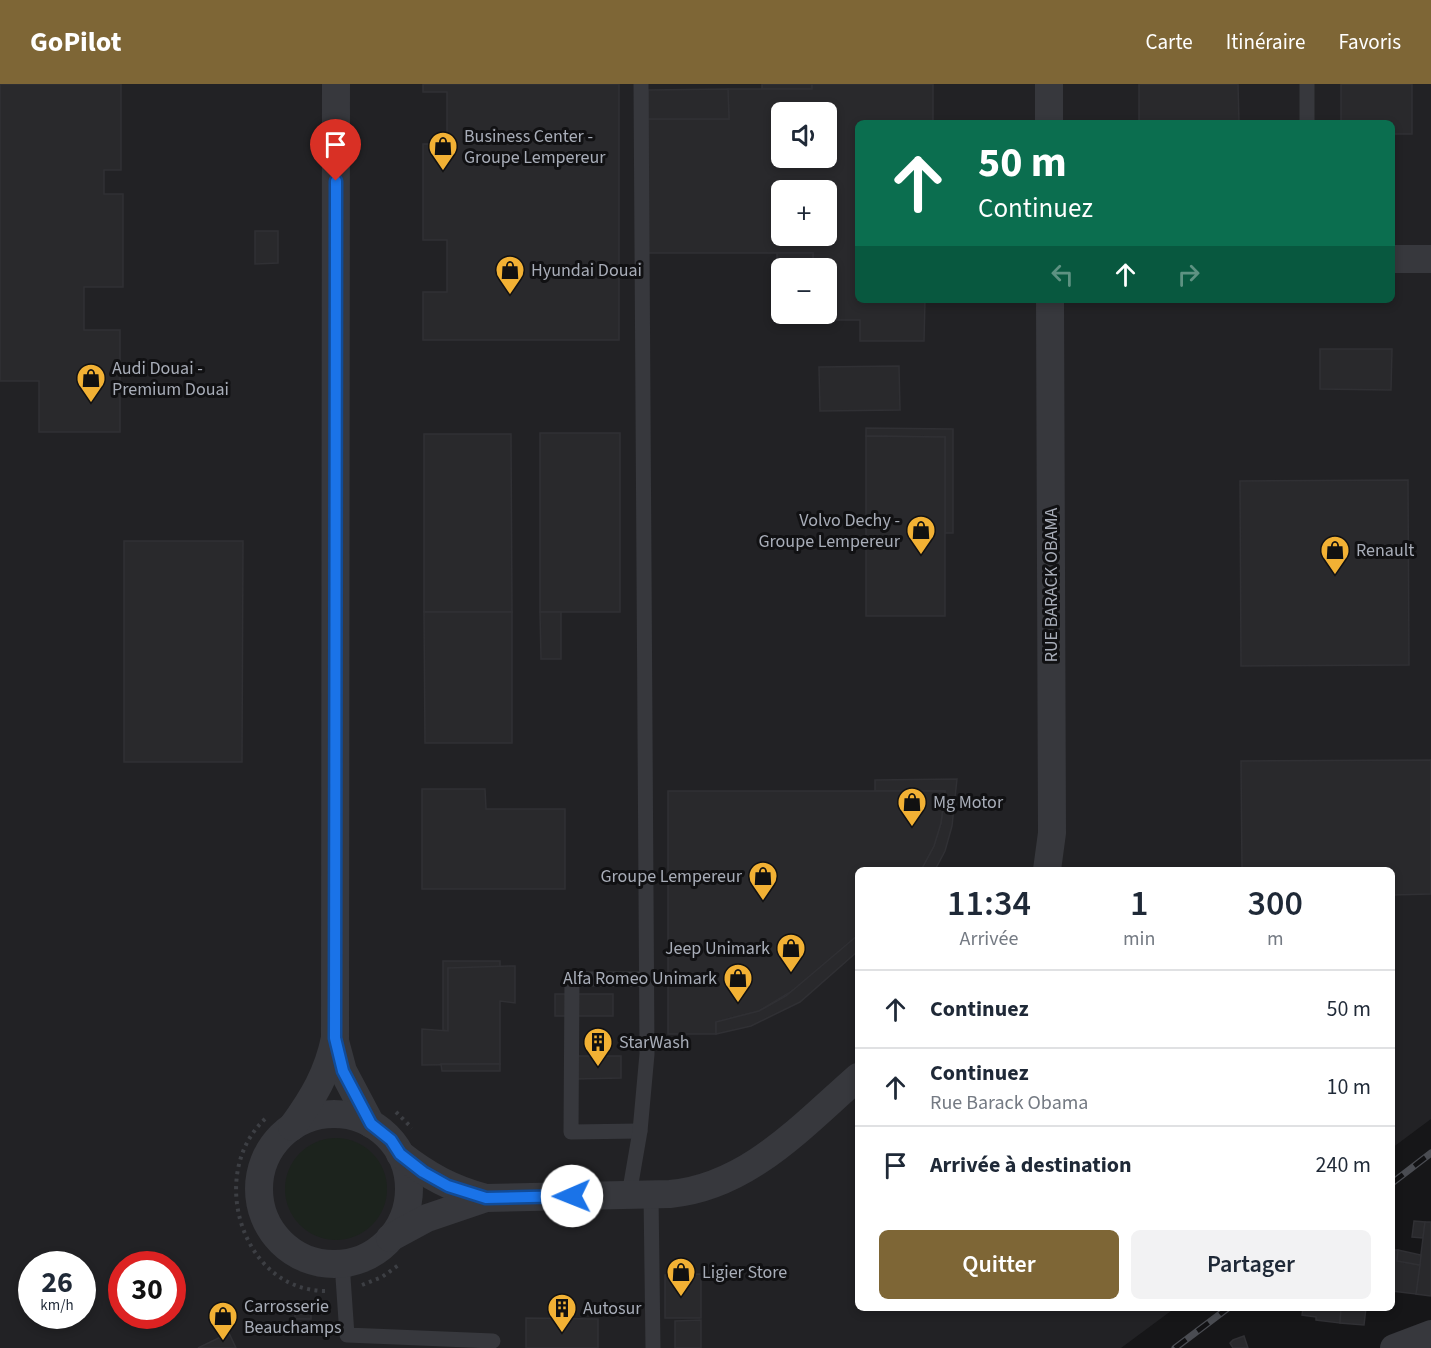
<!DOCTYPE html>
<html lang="fr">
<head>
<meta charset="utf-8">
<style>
  body { margin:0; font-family:"Source Sans 3",sans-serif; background:#f2f2f3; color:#1f2937; height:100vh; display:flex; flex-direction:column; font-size:22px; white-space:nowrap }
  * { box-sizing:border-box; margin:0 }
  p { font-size:20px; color:#747a83 }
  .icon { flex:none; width:33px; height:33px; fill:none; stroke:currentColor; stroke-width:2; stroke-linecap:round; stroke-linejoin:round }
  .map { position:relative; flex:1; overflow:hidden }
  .side { position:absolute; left:855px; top:783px; width:540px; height:444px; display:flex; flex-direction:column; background:#fff; border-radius:9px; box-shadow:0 3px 9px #0003 }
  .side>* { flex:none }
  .guide { position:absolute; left:855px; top:36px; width:540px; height:183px; border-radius:9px; box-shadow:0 3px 9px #0003; background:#0b6e4f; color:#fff; overflow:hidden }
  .controls { position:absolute; left:771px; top:18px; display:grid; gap:12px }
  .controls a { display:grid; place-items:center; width:66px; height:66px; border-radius:9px; background:#fff; box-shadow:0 3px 9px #0003; font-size:30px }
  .speed { position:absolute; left:18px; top:1167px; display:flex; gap:12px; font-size:30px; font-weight:700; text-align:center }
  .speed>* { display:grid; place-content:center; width:78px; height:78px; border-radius:50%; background:#fff; box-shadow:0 3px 9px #0003; line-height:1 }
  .speed small { font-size:15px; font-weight:400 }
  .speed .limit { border:9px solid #d22; background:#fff; color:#111 }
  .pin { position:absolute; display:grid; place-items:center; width:51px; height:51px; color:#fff; margin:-62px -26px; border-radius:50% 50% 50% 0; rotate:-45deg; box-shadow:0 0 6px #0007 }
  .pin .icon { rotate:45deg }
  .me { position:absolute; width:66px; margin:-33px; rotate:269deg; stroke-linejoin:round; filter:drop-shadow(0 0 4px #0008) }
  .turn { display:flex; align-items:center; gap:21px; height:126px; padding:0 24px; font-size:27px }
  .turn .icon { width:78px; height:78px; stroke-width:2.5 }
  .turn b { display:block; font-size:42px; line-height:51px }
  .lanes { display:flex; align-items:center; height:57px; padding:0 24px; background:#0003; justify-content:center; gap:30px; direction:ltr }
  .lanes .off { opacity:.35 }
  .eta { display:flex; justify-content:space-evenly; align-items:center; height:102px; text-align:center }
  .eta b { font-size:36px; font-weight:600; line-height:42px }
  .cta { display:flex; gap:12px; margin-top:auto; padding:12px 24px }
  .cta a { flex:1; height:69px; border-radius:9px; background:#7e6636; color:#fff; font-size:24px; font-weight:600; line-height:69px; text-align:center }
  .cta a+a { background:#f2f2f3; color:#1f2937 }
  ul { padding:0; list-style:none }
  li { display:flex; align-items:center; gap:18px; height:78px; padding:0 24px; border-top:2px solid #e0e1e3 }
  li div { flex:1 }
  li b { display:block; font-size:22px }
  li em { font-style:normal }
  header { display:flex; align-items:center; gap:36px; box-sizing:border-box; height:84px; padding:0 30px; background:#7e6636; color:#fff }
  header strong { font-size:28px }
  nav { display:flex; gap:33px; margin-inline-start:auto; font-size:21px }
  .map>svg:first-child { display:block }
</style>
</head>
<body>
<header>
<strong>GoPilot</strong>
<nav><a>Carte</a><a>Itinéraire</a><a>Favoris</a></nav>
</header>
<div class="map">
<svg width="1431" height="1264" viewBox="0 0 1431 1264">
  <rect width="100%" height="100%" fill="#161618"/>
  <path fill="#222225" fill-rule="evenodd" d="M0 0H1431V1035L1392 1064V786H858V1224H1175L1121 1264H0ZM782 28H826V74H782ZM858 39H1392V216H858ZM782 106H826V152H782ZM782 184H826V230H782ZM32 1180H82V1232H32ZM122 1180H172V1232H122Z"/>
  <circle fill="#1c231d" cx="336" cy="1105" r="51"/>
  <g fill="#29292c" stroke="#303034" stroke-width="1.5" fill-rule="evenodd">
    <polygon points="0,0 121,0 121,86 104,86 104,110 123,110 123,203 84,203 84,246 120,246 120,348 39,348 39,297 0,297"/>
    <polygon points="423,0 619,0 619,256 423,256 423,208 447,208 447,156 423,156 423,60 447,60 447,8 423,8"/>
    <rect x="762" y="0" width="50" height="5"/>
    <path d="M812 0H933V39H858V216H925L924 257H860V236H813V230H826V184H813V169H648V35H729L728 5H812ZM782 28H826V74H782ZM782 106H826V152H782Z"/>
    <polygon points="1139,0 1238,0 1239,39 1139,39"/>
    <polygon points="1341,0 1412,0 1412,50 1392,50 1392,39 1341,39"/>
    <polygon points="728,5 729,35 648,35 648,6"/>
    <polygon points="255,147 278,147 278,179 255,180"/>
    <polygon points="777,169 813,169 813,184 782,184 782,230 813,230 813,236 777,236"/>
    <polygon points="1320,265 1392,265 1391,306 1320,305"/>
    <polygon points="899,282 900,326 820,327 819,283"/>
    <polygon points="866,344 953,345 953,449 945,449 945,353 866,352"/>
    <rect x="540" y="349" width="80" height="179"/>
    <polygon points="424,350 511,350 512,528 424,528"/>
    <polygon points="866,352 945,353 945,532 866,532"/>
    <polygon points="1408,396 1409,581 1241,582 1240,397"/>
    <polygon points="124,457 243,457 242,678 124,678"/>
    <polygon points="424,528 512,528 512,659 425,659"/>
    <polygon points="540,528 561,528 561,575 541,575"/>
    <polygon points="1431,676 1431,810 1392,811 1392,786 1242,786 1241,677"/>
    <polygon points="957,695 952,742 945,767 935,786 921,786 934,762 941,739 945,707 875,707 875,696"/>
    <polygon points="422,705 485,705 486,725 565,725 565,805 422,805"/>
    <polygon points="668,707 945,707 941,739 934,762 921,786 858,786 858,851 802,901 759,927 716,938 716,950 668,950"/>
    <polygon points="858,851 858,867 800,918 751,942 716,950 716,938 759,927 786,912"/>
    <polygon points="443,877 500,877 500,884 448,884 448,947 443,946"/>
    <polygon points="512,882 515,882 515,919 500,917 500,980 422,981 422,945 448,947 448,884"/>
    <rect x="555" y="910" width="58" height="22"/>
    <polygon points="575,972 621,972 621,994 575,995"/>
    <polygon points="441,980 500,980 500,987 442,987"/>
    <polygon points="1414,1137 1425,1138 1423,1154 1412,1153"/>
    <polygon points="1425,1138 1431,1138 1431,1212 1416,1210"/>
    <polygon points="1392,1166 1398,1166 1397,1177 1420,1181 1416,1210 1392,1207"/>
    <polygon points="1398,1166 1421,1171 1420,1181 1397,1177"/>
    <polygon points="701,1190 701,1234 665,1234 665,1191"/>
    <polygon points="1303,1224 1341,1224 1340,1239 1316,1236 1316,1233 1302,1231"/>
    <polygon points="1341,1224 1366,1224 1364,1241 1340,1239"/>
    <rect x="295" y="1226" width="16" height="9"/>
    <polygon points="526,1234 598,1235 598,1264 526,1264"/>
    <polygon points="701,1236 701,1264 675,1264 675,1237"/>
    <polygon points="229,1249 236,1264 198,1264"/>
    <polygon points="1244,1252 1248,1264 1233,1264 1230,1259 1233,1256"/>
  </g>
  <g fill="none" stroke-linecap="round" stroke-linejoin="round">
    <g stroke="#3d3f44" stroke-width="4" stroke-dasharray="3 4.5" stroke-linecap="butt">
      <polyline points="396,1028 412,1044"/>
      <path d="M265 1035C207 1089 241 1206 325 1207"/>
      <polyline points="362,1201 382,1193 400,1180"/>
    </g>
    <g stroke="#37383d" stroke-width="15">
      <polyline points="1307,0 1307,39"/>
      <polyline points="640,1047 571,1048 572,895 647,895"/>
      <polyline points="651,1110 653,1264"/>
      <polyline points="629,1111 640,1047 647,970 641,0"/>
      <polyline points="342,1179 347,1251 493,1257"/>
    </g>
    <g stroke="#37383d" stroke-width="28">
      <polyline points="1049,39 1049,0"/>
      <polyline points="1392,175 1431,175"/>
      <polyline points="1047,786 1052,749 1050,216"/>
      <polyline points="335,957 343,987 371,1040"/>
      <circle cx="334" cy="1105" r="75"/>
      <path d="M292 1043C313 1014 328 989 335 954L336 0"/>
      <path d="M400 1070C428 1092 452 1105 486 1114"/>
      <path d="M390 1154 427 1134 486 1114 670 1110C748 1103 803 1041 858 993"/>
      <polyline points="1394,1264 1431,1250"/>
    </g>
    <g stroke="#4a4c52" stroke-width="7">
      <g id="rail">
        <polyline points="1392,1099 1431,1069"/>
        <polyline points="1175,1264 1228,1224"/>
      </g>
    </g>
    <use href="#rail" stroke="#111113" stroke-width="4.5" stroke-dasharray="14" stroke-linecap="butt"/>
  </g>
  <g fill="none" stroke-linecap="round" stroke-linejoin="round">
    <g stroke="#114b97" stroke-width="15">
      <polyline id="route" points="336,97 335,954 343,987 371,1040 391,1056 400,1070 423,1088 448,1102 486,1114 572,1112"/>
    </g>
    <use href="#route" stroke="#1a73e8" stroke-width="10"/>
  </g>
  <defs>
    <g id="shop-pin" transform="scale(1.5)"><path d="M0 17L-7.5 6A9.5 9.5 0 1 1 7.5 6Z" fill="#f2b134" stroke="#111113"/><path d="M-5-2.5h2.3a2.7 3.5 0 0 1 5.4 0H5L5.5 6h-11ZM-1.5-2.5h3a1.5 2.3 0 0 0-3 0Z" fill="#111"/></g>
    <g id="building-pin" transform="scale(1.5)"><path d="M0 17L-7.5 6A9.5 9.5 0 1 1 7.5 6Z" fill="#f2b134" stroke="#111113"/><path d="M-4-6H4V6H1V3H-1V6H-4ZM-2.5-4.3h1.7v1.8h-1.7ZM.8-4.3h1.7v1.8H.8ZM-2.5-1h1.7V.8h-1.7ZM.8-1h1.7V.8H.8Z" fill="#111"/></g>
  </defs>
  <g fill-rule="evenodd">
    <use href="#shop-pin" x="443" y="62"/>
    <use href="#shop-pin" x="510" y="186"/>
    <use href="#shop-pin" x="91" y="294"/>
    <use href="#shop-pin" x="921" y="446"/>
    <use href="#shop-pin" x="1335" y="466"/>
    <use href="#shop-pin" x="912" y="718"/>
    <use href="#shop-pin" x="763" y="792"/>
    <use href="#shop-pin" x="791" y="864"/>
    <use href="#shop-pin" x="738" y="894"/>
    <use href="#building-pin" x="598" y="958"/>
    <use href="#shop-pin" x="681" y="1188"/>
    <use href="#building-pin" x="562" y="1224"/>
    <use href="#shop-pin" x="223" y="1232"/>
  </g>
  <g text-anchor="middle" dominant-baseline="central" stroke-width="6" stroke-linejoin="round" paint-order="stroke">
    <g font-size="18" fill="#a8adb8" stroke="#111113" text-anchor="start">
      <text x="464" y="52">Business Center -<tspan x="464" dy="21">Groupe Lempereur</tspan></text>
      <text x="531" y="186">Hyundai Douai</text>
      <text x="112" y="284">Audi Douai -<tspan x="112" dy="21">Premium Douai</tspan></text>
      <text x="900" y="436" text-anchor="end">Volvo Dechy -<tspan x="900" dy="21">Groupe Lempereur</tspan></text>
      <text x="1356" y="466">Renault</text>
      <text x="933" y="718">Mg Motor</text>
      <text x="742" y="792" text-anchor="end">Groupe Lempereur</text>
      <text x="770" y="864" text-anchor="end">Jeep Unimark</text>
      <text x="717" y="894" text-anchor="end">Alfa Romeo Unimark</text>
      <text x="619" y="958">StarWash</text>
      <text x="702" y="1188">Ligier Store</text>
      <text x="244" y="1222">Carrosserie<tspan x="244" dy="21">Beauchamps</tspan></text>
      <text x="583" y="1224">Autosur</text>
    </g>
    <g font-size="18" fill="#a8adb8" stroke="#111113">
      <text transform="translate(1051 501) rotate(-90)">RUE BARACK OBAMA</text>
    </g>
  </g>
</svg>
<div class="controls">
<a><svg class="icon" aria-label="sound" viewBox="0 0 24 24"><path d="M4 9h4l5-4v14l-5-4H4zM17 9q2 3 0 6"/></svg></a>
<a>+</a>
<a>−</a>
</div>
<div class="speed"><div>26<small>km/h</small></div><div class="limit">30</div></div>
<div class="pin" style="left:336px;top:97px;background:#d93025"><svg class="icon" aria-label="arrive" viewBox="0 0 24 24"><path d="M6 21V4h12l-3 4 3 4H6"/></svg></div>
<svg class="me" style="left:572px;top:1112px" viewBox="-20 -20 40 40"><circle r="19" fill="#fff"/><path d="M0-13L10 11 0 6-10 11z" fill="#1a73e8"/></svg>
<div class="guide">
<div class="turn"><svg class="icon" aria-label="ahead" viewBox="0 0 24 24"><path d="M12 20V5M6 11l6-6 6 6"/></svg><div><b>50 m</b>Continuez</div></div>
<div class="lanes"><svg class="icon off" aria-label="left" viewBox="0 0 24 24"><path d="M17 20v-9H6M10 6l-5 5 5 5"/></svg><svg class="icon" aria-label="ahead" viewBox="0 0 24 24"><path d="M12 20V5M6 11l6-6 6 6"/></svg><svg class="icon off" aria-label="right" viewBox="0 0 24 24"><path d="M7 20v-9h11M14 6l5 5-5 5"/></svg></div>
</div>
<section class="side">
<div class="eta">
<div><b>11:34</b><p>Arrivée</p></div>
<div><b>1</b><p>min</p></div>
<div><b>300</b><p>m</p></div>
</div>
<ul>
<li><svg class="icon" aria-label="ahead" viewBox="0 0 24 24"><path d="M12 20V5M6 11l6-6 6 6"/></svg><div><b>Continuez</b></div><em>50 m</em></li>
<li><svg class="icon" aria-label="ahead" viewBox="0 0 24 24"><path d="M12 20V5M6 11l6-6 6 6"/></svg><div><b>Continuez</b><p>Rue Barack Obama</p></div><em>10 m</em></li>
<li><svg class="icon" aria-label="arrive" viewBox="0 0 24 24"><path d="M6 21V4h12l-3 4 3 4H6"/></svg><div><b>Arrivée à destination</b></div><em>240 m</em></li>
</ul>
<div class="cta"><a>Quitter</a><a>Partager</a></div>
</section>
</div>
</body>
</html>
